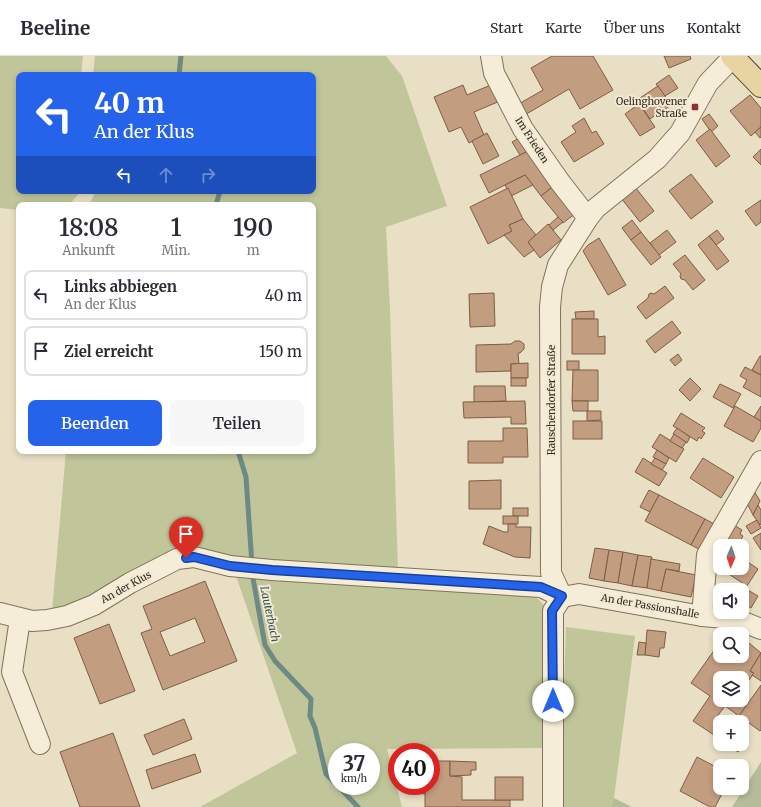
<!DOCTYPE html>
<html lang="de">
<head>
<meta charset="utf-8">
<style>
  body { margin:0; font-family:Merriweather,serif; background:#f7f7f7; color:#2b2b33; height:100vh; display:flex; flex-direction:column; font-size:15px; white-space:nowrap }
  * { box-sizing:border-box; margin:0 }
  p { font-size:13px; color:#7c7c81 }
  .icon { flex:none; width:22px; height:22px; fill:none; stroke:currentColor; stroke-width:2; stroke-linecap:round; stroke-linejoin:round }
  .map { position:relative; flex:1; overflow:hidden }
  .sheet { position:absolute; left:16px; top:146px; width:300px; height:252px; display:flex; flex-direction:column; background:#fff; border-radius:8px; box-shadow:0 2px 6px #0003 }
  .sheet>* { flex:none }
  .hud { position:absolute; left:16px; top:16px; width:300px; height:122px; border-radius:8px; box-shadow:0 2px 6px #0003; background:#2563eb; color:#fff; overflow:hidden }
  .needle { width:26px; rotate:182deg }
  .controls { position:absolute; left:713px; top:483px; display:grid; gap:8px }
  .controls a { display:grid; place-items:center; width:36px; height:36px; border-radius:8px; background:#fff; box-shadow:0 2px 6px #0003; font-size:20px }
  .speed { position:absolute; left:328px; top:687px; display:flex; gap:8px; font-size:20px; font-weight:700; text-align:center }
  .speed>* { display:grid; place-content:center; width:52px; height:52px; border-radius:50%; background:#fff; box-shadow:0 2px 6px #0003; line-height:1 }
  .speed small { font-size:10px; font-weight:400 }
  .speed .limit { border:6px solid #d22; background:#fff; color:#111 }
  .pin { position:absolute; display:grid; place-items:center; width:34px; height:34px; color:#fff; margin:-41px -17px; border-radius:50% 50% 50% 0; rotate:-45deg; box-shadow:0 0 4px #0007 }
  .pin .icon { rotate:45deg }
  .me { position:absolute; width:44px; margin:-22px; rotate:0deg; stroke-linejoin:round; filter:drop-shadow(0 0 3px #0008) }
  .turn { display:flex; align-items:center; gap:14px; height:84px; padding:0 12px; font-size:18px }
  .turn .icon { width:52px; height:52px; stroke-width:2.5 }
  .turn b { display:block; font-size:28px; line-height:34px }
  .lanes { display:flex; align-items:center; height:38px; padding:0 12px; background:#0003; justify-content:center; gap:20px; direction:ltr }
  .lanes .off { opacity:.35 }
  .eta { display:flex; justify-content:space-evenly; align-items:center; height:68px; text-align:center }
  .eta b { font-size:24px; font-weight:600; line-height:28px }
  .cta { display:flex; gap:8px; margin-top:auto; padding:8px 12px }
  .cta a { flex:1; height:46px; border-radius:8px; background:#2563eb; color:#fff; font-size:16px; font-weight:600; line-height:46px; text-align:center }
  .cta a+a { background:#f7f7f7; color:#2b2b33 }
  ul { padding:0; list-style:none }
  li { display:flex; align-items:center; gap:12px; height:50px; margin:0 8px 6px; padding:0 4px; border:2px solid #e1e1e2; border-radius:8px }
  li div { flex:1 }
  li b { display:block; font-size:15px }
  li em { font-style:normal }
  header { display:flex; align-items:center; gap:24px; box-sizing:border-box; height:56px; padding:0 20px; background:#fff; border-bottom:1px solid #e1e1e2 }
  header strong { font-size:19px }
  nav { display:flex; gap:22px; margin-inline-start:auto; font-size:14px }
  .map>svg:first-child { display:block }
</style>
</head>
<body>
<header>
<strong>Beeline</strong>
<nav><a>Start</a><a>Karte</a><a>Über uns</a><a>Kontakt</a></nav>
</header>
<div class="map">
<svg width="761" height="751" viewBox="0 0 761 751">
  <rect width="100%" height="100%" fill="#e9dfc5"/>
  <g fill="#c0c69a" fill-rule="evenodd">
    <polygon points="0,0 83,0 81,19 19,19 19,135 81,135 69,149 19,149 19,154 0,152"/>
    <polygon points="95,0 386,0 402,20 447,150 386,171 390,253 398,517 270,508 197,493 84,546 52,555 66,395 313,395 313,149 89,149 96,135 313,135 313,19 93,19"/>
    <path d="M235 517 326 528 532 537 544 549V692L387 693 402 751H200L297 697ZM337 696H371V730H337Z"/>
    <polygon points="566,571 635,580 614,742 611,751 564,751 563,659"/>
  </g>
  <g fill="#b6bc98">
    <polygon points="761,706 761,751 732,751"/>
    <polygon points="614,742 632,751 611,751"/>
  </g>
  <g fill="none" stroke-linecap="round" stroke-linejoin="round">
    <g stroke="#6e8a84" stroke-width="5">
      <polyline points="179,19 181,0"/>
      <polyline points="216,149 220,135"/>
      <polyline points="238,395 246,421 252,509"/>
      <polyline points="252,517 265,589 275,605 311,643 310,660 315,672 326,718 337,729"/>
      <polyline points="338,730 358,751"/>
    </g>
  </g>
  <g fill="#c39d7f" stroke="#7e5d45" fill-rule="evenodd">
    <polygon points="552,0 593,0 613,34 580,53 569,33 523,60 517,49 543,34 531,12"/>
    <polygon points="664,0 690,0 691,3 669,12"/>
    <polygon points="669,19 678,32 665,40 656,28"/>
    <polygon points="493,28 500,45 474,56 484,79 469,87 461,71 449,76 434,41 463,29 467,39"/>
    <polygon points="658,30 671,49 665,53 667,57 659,62 657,58 650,63 637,44"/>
    <polygon points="750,39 761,52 761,71 751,80 730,55"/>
    <polygon points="639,48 655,71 640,80 625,58"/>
    <polygon points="709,58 718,70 711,76 702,63"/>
    <polygon points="584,62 592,77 596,75 604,88 574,106 561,86 576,76 572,70"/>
    <polygon points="761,71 761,81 760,82 755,76"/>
    <polygon points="710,73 730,100 716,111 696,84"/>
    <polygon points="487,77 499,100 483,108 472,85"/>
    <polygon points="521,81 530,94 520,99 512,86"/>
    <polygon points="761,93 761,109 753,101"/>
    <polygon points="530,94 555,129 541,140 525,119 489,137 480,119"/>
    <polygon points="691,118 713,146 691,163 669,135"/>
    <polygon points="525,119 533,129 511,140 505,129"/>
    <polygon points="555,129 576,157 563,167 541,140"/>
    <polygon points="635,131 654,155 640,166 621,142"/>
    <polygon points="508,132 523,163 509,169 512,175 488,188 470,151"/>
    <polygon points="761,144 761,166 756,170 745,155"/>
    <polygon points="558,161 563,166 553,174 549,169"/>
    <polygon points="523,163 536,179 528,186 534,194 524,201 504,179 512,175 509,169"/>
    <polygon points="632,164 641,176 631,184 622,172"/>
    <polygon points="548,168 561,184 540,202 528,186"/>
    <polygon points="667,174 676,186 659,199 650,187"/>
    <polygon points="717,174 724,183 716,189 709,180"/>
    <polygon points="641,176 661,201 651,209 631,184"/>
    <polygon points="709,180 729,205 717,214 698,189"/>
    <polygon points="599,182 626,229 608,239 583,195 588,189"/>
    <polygon points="685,199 705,224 693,234 685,224 681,223 680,220 681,218 673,208"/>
    <polygon points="665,230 674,242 646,263 637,251 648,242 649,238 651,237 654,238"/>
    <polygon points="494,237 495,270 470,271 469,238"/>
    <polygon points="594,255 594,263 576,263 575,256"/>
    <polygon points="572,263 598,263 598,281 605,280 605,298 572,298"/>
    <polygon points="672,265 681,277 655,297 646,285"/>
    <polygon points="515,285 520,285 524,288 524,293 520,297 518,297 519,308 511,308 511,315 476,316 476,289 511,288"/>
    <polygon points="678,298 682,304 675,310 670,304"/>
    <polygon points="760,300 761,300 761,319 752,314"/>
    <rect x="567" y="305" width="12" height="9"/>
    <polygon points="528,307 528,322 511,322 511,308"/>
    <polygon points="745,311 761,319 761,341 743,331 747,324 740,320"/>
    <polygon points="573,314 598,314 598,345 572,345"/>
    <rect x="511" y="322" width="15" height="8"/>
    <polygon points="690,322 701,333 690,345 679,334"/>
    <polygon points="720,328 741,338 733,352 713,341"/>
    <polygon points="474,330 505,330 506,345 474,346"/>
    <polygon points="525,345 526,368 511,368 511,361 464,362 463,346"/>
    <polygon points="572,345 588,345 588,355 573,355"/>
    <polygon points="735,350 761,365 761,372 753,386 724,370"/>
    <polygon points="761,350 761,365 754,361"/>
    <polygon points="587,355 601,355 601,364 587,365"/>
    <polygon points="681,357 705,372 702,375 705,377 701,383 699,381 697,385 673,370"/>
    <rect x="573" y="365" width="29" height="18"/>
    <polygon points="503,372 527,372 528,401 503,401 503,407 468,407 468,385 503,385"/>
    <polygon points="677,372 690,381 687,387 673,378"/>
    <polygon points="660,378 684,393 676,406 652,391"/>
    <polygon points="674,378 686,386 682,392 670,385"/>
    <polygon points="657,394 669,402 666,408 653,401"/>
    <polygon points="643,402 667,417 659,430 635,416"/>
    <polygon points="655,402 666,408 662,414 651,408"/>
    <polygon points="703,402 734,421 721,442 690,422"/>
    <polygon points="501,424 501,453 469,453 469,425"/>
    <polygon points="649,434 659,439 650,456 640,451"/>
    <polygon points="754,435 760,445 753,459 747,447"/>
    <polygon points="659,439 705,463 691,489 645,465"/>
    <polygon points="758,449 761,454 761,468 760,469 753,459"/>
    <rect x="513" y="452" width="15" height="8"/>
    <rect x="503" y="460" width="15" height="8"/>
    <polygon points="705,463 718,470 703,495 691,489"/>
    <polygon points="757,464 761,472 751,478 746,470"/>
    <polygon points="508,468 516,468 516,471 531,471 530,502 515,501 483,488 489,470 504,476 508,476"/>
    <polygon points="734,469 742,474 740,478 743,480 739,487 742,488 741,490 724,490 722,488"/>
    <polygon points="761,477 761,494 753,482"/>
    <polygon points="595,492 609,494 604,525 589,522"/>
    <polygon points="609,494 623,496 618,527 604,525"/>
    <polygon points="623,496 638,499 632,530 618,527"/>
    <polygon points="638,499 652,501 647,532 632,530"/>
    <polygon points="742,502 758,513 747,530 721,513 742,512"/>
    <polygon points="651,503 680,508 679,515 666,513 661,535 647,532"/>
    <polygon points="666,513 696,519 691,541 661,535"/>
    <path d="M205 525 237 605 163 634 141 577 152 573 143 550ZM195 562 205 586 170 600 160 576Z"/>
    <polygon points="746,533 758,540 751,552 742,546 742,539"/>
    <polygon points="109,568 135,635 100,648 74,582"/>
    <polygon points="647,574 666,576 664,592 660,592 659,601 645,599"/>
    <polygon points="743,582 761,597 750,615 754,617 742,634 742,622 720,622 720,644 736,644 746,651 739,660 725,650 716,662 721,666 720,666 720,683 693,665 710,640 691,627 720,586 720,600 742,600"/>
    <polygon points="639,586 646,587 645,599 637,599"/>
    <polygon points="761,597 761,625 752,619 754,617 750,615"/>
    <polygon points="761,629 761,674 760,675 739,660"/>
    <polygon points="184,663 192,683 153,699 144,679"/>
    <polygon points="113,677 140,751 80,751 60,696"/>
    <polygon points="742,681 747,684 738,696 727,688 742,688"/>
    <polygon points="195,698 201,716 152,733 146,714"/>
    <polygon points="697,701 720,713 720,732 725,732 715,751 710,751 680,735"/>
    <polygon points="431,705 450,705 450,720 462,721 462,744 510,744 510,751 425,751 425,730 431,730"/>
    <polygon points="450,705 476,706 476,714 471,714 471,719 450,720"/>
    <rect x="495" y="721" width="28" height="23"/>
    <polygon points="414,730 425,730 425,738 414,737"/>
  </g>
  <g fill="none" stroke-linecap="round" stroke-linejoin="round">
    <g stroke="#82715d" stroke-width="22">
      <g id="minor">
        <polyline points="491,0 494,17 523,73 560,126 588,162"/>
        <polyline points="562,541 551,517 550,251 552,231 558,209 588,162 596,152 657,103 680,77 708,27 733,1"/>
        <polyline points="562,541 579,538 702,560 736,563 761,573"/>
        <polyline points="0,557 32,565 47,564 67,560 94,549 130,527 177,503 194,501 230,510 272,514 541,531 562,541"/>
        <polyline points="702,560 707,499 761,405"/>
        <polyline points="20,563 12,616 40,688"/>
        <polyline points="553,751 553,555 562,541"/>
      </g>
    </g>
    <g stroke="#504031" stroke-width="24">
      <polyline id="major" points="732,0 761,30"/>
    </g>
    <use href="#minor" stroke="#f5edd7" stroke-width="20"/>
    <use href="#major" stroke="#e8d4a0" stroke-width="22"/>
  </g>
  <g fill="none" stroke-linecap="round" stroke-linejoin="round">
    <g stroke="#184099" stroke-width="10">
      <polyline id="route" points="186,502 194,501 230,510 272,514 541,531 562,540 552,555 553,645"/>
    </g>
    <use href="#route" stroke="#2563eb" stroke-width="7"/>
  </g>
  <rect fill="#8a3533" stroke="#f1e9d3" stroke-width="1.5" x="691" y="47" width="8" height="8" rx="2"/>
  <g text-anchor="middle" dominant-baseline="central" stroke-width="4" stroke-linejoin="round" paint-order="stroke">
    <g font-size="10" fill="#342a1f" stroke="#f1e9d3" text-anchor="end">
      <text x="687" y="45">Oelinghovener<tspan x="687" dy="12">Straße</tspan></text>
    </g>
    <g font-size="10" fill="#342a1f" stroke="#f1e9d3">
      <text transform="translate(532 84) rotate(57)">Im Frieden</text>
      <text transform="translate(551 344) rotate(-90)">Rauschendorfer Straße</text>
      <text transform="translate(126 531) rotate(-29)">An der Klus</text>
      <text transform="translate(650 550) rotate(10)">An der Passionshalle</text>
    </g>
    <g font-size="11" font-style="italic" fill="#305250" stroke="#f1e9d3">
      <text transform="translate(270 558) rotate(78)">Lauterbach</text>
    </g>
  </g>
</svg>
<div class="controls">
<a><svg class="needle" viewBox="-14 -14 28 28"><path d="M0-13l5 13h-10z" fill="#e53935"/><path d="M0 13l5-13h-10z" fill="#7c7c81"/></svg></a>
<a><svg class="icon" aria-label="sound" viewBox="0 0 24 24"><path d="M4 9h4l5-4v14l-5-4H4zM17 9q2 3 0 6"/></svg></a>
<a><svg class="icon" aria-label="search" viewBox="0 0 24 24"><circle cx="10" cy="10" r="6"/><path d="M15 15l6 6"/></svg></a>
<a><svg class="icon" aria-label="layers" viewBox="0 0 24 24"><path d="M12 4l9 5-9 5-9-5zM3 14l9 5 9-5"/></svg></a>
<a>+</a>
<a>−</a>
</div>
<div class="speed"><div>37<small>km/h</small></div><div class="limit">40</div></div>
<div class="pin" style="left:186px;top:502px;background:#d93025"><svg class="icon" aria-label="arrive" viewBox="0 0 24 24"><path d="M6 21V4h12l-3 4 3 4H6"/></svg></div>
<svg class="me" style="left:553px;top:645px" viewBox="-20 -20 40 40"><circle r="19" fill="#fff"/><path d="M0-13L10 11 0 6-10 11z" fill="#2563eb"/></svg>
<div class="hud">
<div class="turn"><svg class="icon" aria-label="left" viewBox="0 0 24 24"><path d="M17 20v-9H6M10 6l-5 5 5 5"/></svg><div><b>40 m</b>An der Klus</div></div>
<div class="lanes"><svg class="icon" aria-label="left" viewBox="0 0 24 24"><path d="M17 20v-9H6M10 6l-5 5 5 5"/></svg><svg class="icon off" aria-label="ahead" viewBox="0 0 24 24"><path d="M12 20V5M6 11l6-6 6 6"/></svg><svg class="icon off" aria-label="right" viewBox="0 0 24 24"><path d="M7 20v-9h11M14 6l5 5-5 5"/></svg></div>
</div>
<section class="sheet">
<div class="eta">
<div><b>18:08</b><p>Ankunft</p></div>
<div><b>1</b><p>Min.</p></div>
<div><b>190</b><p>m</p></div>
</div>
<ul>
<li><svg class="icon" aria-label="left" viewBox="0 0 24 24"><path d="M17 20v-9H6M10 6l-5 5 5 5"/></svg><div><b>Links abbiegen</b><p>An der Klus</p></div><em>40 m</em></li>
<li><svg class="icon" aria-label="arrive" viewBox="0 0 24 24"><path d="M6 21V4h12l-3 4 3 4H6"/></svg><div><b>Ziel erreicht</b></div><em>150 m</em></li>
</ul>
<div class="cta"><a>Beenden</a><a>Teilen</a></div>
</section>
</div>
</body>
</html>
